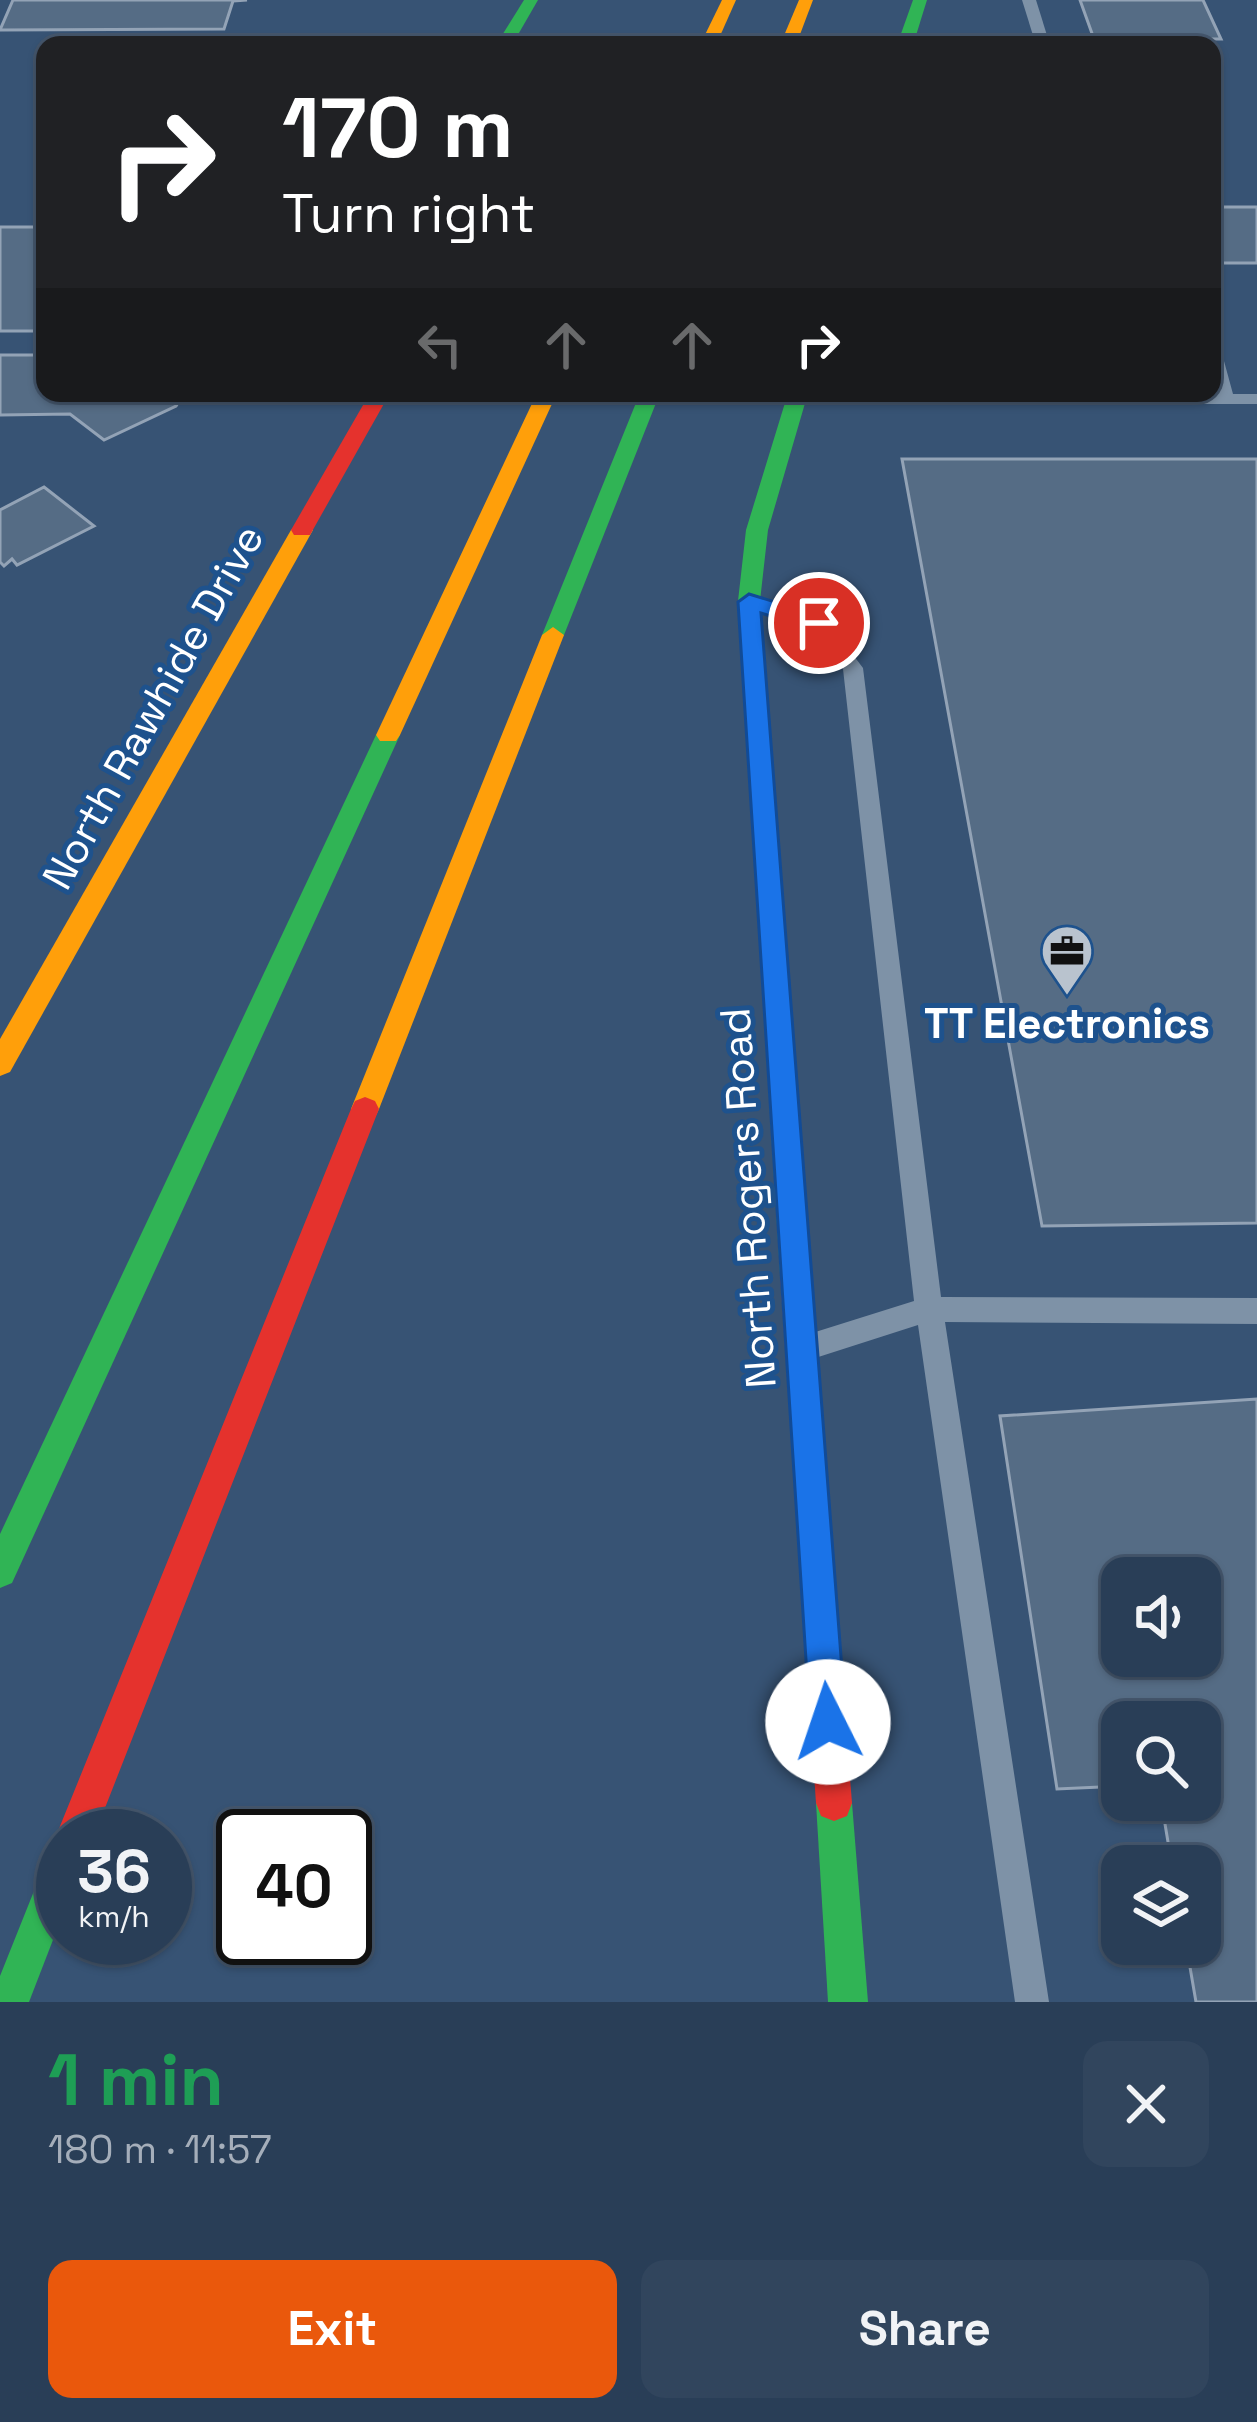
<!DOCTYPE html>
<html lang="en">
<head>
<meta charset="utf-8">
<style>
  body { margin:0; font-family:"Space Grotesk",sans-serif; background:#31455d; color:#f1f3f6; height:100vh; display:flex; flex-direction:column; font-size:45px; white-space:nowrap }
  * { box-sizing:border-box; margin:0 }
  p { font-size:39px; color:#a5aeba }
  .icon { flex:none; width:66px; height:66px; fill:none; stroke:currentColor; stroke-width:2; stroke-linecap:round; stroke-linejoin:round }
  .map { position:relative; height:2002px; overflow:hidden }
  .sheet { display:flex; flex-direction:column; background:#293e57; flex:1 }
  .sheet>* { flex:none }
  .hud { position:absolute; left:36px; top:36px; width:1185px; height:366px; border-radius:24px; box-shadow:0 3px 9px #0004,0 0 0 3px #45576d; background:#202124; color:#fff; overflow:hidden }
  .buttons { position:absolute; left:1101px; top:1557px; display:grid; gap:24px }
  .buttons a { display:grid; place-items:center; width:120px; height:120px; border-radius:24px; background:#293e57; box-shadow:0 3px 9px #0004,0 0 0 3px #45576d; font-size:60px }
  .speed { position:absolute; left:36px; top:1809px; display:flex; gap:24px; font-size:60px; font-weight:700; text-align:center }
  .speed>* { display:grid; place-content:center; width:156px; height:156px; border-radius:50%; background:#293e57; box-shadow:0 3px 9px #0004,0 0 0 3px #45576d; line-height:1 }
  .speed small { font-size:30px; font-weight:400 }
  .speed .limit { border:6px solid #111; border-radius:18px; background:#fff; color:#111 }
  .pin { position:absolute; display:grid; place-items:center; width:102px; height:102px; color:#fff; margin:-51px; border:6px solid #fff; border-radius:50%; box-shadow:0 3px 12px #0007 }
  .me { position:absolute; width:132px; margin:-66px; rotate:356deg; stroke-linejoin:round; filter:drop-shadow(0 0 9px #0008) }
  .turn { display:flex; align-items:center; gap:42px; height:252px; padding:0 48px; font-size:54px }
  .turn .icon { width:156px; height:156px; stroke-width:2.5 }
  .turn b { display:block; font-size:84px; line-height:102px }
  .lanes { display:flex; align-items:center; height:114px; padding:0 48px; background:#0003; justify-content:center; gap:60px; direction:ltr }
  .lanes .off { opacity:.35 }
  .round { display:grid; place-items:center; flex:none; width:126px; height:126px; border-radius:24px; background:#31455d }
  .overview { display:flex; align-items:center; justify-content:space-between; height:204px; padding:0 48px }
  h1 { font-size:72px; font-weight:600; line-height:90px; color:#1e9e55 }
  .action { display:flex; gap:24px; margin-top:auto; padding:24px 48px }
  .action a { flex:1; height:138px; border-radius:24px; background:#ea580c; color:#fff; font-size:48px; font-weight:600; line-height:138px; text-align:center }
  .action a+a { background:#31455d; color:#f1f3f6 }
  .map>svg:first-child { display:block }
</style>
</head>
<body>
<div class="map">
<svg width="1257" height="2002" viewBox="0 0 1257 2002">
  <rect width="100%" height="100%" fill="#375374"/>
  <g fill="#556c85" stroke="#93a3b6" stroke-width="3" fill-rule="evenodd">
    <polygon points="13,0 247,0 233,1 224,29 0,30"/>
    <polygon points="1080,0 1203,0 1221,39 1094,39"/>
    <rect x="1212" y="207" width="45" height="56"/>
    <rect x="0" y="227" width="45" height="104"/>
    <polygon points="0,355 45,355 45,393 184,393 176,406 104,440 70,414 0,415"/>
    <polygon points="902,459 1257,459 1257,1223 1042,1226"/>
    <polygon points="44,487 94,526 17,565 12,559 4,566 0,562 0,510"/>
    <path d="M1257 1399V2002H1196L1186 1944H1200V1866H1172L1161 1800H1200V1722H1122V1786L1057 1789 1000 1416ZM1122 1578H1200V1656H1122Z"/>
  </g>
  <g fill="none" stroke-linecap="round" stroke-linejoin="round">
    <g fill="#7e92a7" fill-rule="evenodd">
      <polygon points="1022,0 1036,0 1050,45 1036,45"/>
      <polygon points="1212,87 1223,91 1220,175 1212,180"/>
      <polygon points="1212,345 1221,350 1233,394 1257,394 1257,404 796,404 787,399 796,394 1216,394"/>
      <polygon points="749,594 826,619 863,668 941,1297 1257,1298 1257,1324 945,1322 1049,2002 1015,2002 918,1325 809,1360 799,1356 795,1347 799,1338 809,1334 914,1301 843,669 812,629 742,606 739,601"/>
    </g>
    <g fill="#30b455" fill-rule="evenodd">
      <polygon points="524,0 538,0 512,45 496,45"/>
      <polygon points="913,0 927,0 913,45 897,45"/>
      <polygon points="640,393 660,393 564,635 553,643 545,640 542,635"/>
      <polygon points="788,393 808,393 768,530 760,601 810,1273 806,1283 795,1287 784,1283 780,1273 738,601 746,530"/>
      <polygon points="388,727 400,735 12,1583 0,1588 0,1534 376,735"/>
      <polygon points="834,1785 847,1790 852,1803 868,2002 828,2002 816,1803 821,1790"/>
      <polygon points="63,1847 63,1914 29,2002 0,2002 0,1976 44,1866 50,1853"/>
    </g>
    <g fill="#ff9f0a" fill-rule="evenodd">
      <polygon points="722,0 736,0 716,45 700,45"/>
      <polygon points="799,0 813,0 796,45 780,45"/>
      <polygon points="537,393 557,393 400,735 396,741 380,741 376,735"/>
      <polygon points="302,523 313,530 10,1072 0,1076 0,1039 291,530"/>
      <polygon points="553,627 564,635 379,1109 375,1117 365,1121 355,1117 351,1109 542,635"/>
    </g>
    <g fill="#e5322d" fill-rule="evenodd">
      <polygon points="370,393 390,393 310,535 294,535 291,530"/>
      <polygon points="365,1097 375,1101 379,1109 94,1836 63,1836 63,1850 56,1836 351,1109 355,1101"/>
      <polygon points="795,1259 806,1263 810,1273 852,1803 847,1816 834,1821 821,1816 816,1803 780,1273 784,1263"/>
    </g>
  </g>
  <polygon fill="#1a73e8" stroke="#114b97" stroke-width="3" points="749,594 827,618 831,623 819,631 761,613 846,1722 841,1735 828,1740 815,1735 810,1722 738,602"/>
  <defs>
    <g id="office-pin" transform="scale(2.7)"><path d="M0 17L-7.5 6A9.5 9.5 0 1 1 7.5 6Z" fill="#b9c3ce" stroke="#1e528d"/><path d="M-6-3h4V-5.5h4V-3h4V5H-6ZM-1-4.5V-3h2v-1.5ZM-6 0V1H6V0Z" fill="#111"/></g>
  </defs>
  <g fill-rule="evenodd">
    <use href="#office-pin" x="1067" y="951"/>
  </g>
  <g text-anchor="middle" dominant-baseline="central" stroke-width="10" stroke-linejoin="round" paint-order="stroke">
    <g font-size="42" fill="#fff" stroke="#1e528d">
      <text transform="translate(153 707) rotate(-61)">North Rawhide Drive</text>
      <text transform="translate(748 1198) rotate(-94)">North Rogers Road</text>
    </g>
    <g font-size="42" font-weight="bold" fill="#fff" stroke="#1e528d">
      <text x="1067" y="1023">TT Electronics</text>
    </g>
  </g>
</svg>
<div class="buttons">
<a><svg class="icon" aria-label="sound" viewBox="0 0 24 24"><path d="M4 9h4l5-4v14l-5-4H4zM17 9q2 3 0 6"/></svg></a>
<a><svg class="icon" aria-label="search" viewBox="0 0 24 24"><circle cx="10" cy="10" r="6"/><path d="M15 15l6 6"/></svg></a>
<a><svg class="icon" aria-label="layers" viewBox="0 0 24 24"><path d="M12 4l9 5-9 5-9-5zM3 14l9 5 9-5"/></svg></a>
</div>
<div class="speed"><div>36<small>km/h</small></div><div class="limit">40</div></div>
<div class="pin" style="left:819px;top:623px;background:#d93025"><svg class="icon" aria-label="arrive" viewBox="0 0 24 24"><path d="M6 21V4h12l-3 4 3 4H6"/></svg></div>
<svg class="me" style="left:828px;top:1722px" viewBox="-20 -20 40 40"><circle r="19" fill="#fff"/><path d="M0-13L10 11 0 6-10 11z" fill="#1a73e8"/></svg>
<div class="hud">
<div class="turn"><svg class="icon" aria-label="right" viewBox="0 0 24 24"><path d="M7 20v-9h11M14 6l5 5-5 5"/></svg><div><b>170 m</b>Turn right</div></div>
<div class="lanes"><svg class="icon off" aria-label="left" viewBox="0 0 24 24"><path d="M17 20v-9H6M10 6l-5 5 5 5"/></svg><svg class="icon off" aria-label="ahead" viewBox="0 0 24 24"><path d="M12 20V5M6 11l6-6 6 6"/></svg><svg class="icon off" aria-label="ahead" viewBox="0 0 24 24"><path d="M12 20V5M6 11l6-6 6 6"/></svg><svg class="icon" aria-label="right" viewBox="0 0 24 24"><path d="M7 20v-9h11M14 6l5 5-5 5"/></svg></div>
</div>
</div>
<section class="sheet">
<div class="overview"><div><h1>1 min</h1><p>180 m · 11:57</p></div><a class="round"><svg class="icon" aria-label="close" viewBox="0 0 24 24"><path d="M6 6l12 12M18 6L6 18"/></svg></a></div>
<div class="action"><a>Exit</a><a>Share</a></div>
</section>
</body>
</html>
